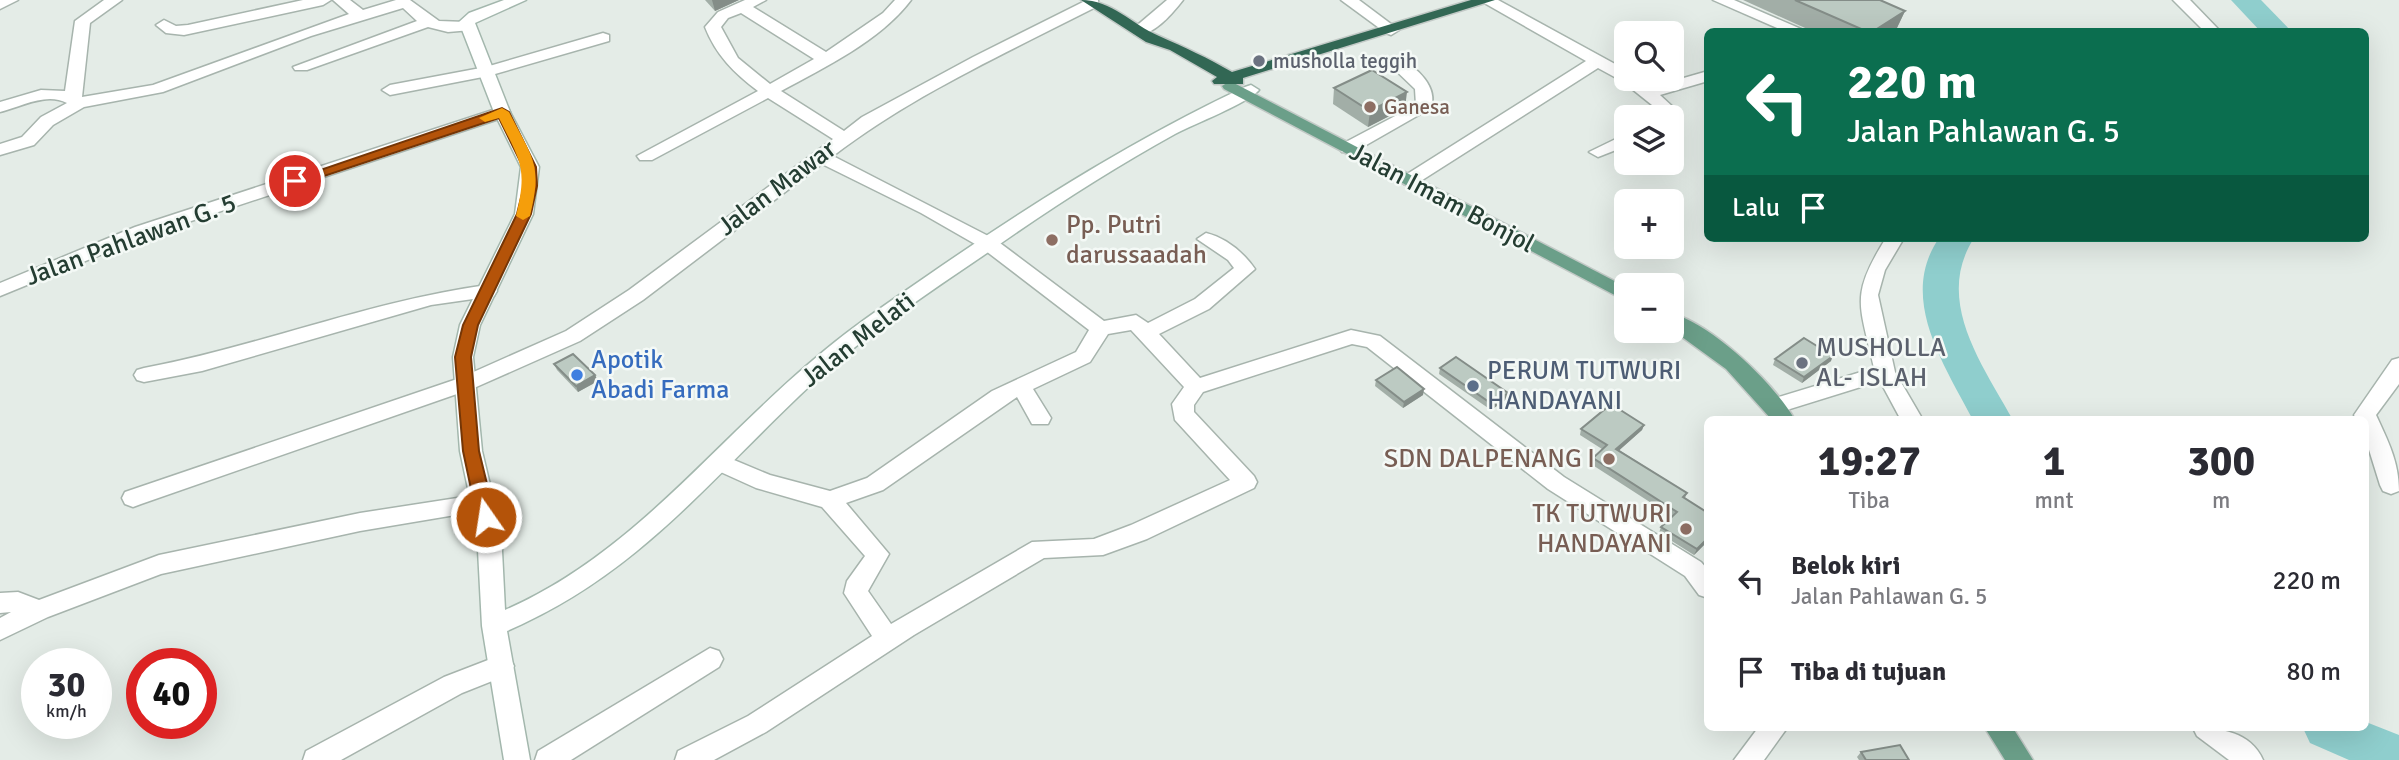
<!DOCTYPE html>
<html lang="id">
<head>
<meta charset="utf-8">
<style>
  body { margin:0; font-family:Signika,sans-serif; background:#f7f7f7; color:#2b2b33; height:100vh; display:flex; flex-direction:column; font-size:26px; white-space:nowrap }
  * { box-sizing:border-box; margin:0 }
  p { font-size:23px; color:#7c7c81 }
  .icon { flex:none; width:38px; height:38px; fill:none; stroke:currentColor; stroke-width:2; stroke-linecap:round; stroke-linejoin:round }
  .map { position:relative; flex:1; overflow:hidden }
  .sheet { position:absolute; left:1704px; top:416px; width:665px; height:315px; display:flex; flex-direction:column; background:#fff; border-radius:10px; box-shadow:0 7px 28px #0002 }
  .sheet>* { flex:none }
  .hud { position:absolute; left:1704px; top:28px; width:665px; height:214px; border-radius:10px; box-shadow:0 7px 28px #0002; background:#0b6e4f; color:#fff; overflow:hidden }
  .fabs { position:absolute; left:1614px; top:21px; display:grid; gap:14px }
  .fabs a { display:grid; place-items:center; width:70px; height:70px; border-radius:10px; background:#fff; box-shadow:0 7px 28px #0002; font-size:35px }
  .speed { position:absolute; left:21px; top:648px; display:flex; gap:14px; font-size:35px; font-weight:700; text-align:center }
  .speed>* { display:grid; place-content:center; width:91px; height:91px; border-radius:50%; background:#fff; box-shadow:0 7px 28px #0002; line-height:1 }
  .speed small { font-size:18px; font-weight:400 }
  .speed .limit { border:10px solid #d22; background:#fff; color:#111 }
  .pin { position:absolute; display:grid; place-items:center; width:60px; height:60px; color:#fff; margin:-30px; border:4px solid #fff; border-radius:50%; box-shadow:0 2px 7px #0007 }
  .me { position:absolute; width:77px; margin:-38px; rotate:347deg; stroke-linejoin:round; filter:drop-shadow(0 0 5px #0008) }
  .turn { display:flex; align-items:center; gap:24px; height:147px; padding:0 28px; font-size:32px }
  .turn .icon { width:91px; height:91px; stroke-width:2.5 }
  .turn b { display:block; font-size:49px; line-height:60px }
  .then { display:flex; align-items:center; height:66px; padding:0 28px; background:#0003; gap:14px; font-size:26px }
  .eta { display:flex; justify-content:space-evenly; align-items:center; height:119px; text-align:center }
  .eta b { font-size:42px; font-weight:700; line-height:49px }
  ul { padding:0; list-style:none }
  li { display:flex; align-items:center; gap:21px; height:91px; padding:0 28px }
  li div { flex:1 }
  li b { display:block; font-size:26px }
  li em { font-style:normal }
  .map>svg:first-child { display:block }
</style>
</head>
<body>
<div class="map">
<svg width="2399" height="760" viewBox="0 0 2399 760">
  <rect width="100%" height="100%" fill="#e4ece7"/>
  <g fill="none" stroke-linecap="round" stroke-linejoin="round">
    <g fill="#8fcecd" fill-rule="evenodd">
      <polygon points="2231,0 2261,0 2292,32 2261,32"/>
      <path d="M1939 238H1974C1934 300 1982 364 2013 420H1973C1944 364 1898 298 1939 238Z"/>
      <polygon points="2366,722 2399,735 2399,760 2349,760 2310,743 2303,728 2366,728"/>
    </g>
    <g stroke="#a7b4ad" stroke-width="3">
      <g id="street">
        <polygon points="0,0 18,0 0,9"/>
        <path d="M104 0H122L90 23 82 97 153 85 349 14 333 0H350L363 10 396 0H410L439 21 466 22 474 27 471 30 448 32 428 27 307 70H295L293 67 417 21 403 8 311 36 163 92 84 107 53 125 34 145 0 155V144L22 137 41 117 67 103C46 92 21 107 0 112V102L41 90 65 91 75 21Z"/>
        <polygon points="303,0 331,0 323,5 184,35 166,33 156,25 164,20 176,26 188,25"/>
        <path d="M745 0H766L753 7 826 52 883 13 895 0H911C880 41 825 67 781 91L844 131 862 117 973 57 1087 0H1098V6C1008 52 914 94 833 156L996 240 1104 321 1136 315 1148 323 1195 299 1234 268 1228 260 1197 239 1206 233C1226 238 1243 252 1255 269L1209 309 1159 334 1200 378 1351 330 1380 336 1564 477 1701 562 1708 570V598L1699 595 1685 576 1548 489 1367 347 1352 344 1203 392 1194 405V412L1254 476 1257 482 1254 488 1147 539 1103 555 1044 558 914 635 766 732 714 760H675L678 751 748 716 872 636 844 593 847 581 865 556 822 507 756 488 714 469 711 463 714 457 722 455 770 475 830 491 867 478 992 391 1076 352 1089 330 982 248 921 213 822 164 643 300 580 341 474 388 141 504 133 507 125 504 122 498 125 492 460 378 566 331 629 290 833 139 768 98 652 160H640L637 156 758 91C734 73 716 55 705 27L718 12ZM741 13 814 59 770 84 738 58 721 27 728 18ZM1131 330 1184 387 1172 404 1175 420 1230 480 1131 525 1094 539 1032 542 891 624 868 591 889 554 846 503 883 490 1017 397 1032 424H1048L1051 418 1033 389 1090 362 1108 334Z"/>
        <path d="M1167 0H1183C1172 14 1152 38 1134 34V28Z"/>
        <polygon points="1341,0 1359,0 1399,30 1391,35 1386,33"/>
        <polygon points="1479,0 1498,0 1626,70 1626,79 1633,79 1620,80 1598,68 1416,184 1404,184 1401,180 1404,176 1586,61"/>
        <polygon points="1713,0 1734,0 1808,32 1786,32"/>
        <polygon points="2173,0 2190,0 2221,32 2205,32"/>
        <polygon points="603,33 609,35 609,41 488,76 390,95 382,90 390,85 486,67"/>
        <path d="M1399 61C1418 66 1438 88 1431 108L1354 152H1342L1339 148 1342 144 1416 105 1415 89 1391 66Z"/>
        <polygon points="1708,71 1708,81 1660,95 1673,107 1674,117 1671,121 1671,117 1658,117 1657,109 1632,89 1640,84 1649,88"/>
        <polygon points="502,107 508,108 510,112 508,116 149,235 0,296 0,283 135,227"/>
        <polygon points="1626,134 1626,146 1598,157 1589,152"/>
        <path d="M1886 238H1904L1885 270 1878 295 1895 372 1923 420H1901L1880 381 1774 414 1766 411 1763 406 1766 401 1874 368C1860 304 1849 297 1886 238Z"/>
        <path d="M487 285 494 286 497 291 494 296 431 305 202 371 144 382 137 380 134 375 137 370 144 368C260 346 370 301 487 285Z"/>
        <path d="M2399 358V384L2376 415C2388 441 2399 462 2399 491L2391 494 2383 491 2380 485 2366 440V420H2357L2354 415 2392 360Z"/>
        <polygon points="483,494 491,497 494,503 491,509 360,531 161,574 48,617 0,640 0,618 11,612 0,613 0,593 18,592 39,600 159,555 360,513"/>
        <polygon points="710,648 719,651 723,659 719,667 571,760 535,760 538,751"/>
        <polygon points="501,655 510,658 514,666 510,674 462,693 341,760 303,760 306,751 444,677"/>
        <polygon points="1758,728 1787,728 1764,760 1734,760"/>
        <path d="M2193 728C2220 728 2250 731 2263 760H2229L2197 736Z"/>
      </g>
    </g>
    <g stroke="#a3b7ad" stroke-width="3">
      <path id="secondary" d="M504 0H526L475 23 510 112 539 167 533 214 480 325 473 357 482 451 501 531 505 610C630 556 711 446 812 361 852 326 897 297 940 267 1038 200 1138 137 1245 87L1251 85 1259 90C1248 103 1194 124 1175 134 1110 170 1048 210 987 253 928 293 866 334 813 383 710 478 641 573 507 631L530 760H504L482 626 477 531 460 451 453 357 460 325 515 214 521 167 494 112 459 22 469 13Z"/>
    </g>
    <g stroke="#c2c9c6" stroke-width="3">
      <g id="primary">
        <polygon points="1230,81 1626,287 1626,301 1224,89 1222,86"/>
        <path d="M1671 313C1713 325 1774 383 1795 420H1772L1726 369 1671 329Z"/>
        <polygon points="1985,728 2013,728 2033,760 2005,760"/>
      </g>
    </g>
    <g stroke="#c2c9c6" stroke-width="3">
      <path id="highway" d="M1081 0C1112 0 1131 24 1159 36 1184 47 1208 58 1232 72L1471 0H1495L1243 78V84H1214L1212 81 1217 77 1170 50 1146 42Z"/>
    </g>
    <use href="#street" fill="#fff" fill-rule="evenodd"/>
    <use href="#secondary" fill="#fff" fill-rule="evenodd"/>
    <use href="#primary" fill="#6b9f89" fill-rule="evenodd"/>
    <use href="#highway" fill="#326754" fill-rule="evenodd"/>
  </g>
  <g fill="#a2aea7">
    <polygon points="705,0 739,0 715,11"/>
    <polygon points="1743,0 1880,0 1905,11 1895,32 1814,32"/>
    <polygon points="1334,88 1405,108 1368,127 1333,104"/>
    <polygon points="1775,359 1831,361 1802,383 1773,365"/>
    <polygon points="554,364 595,375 598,381 578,392 557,370"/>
    <polygon points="1440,368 1508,393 1507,399 1491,410 1439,374"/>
    <polygon points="1376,380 1423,395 1403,408 1375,386"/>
    <polygon points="1644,425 1642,430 1619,450 1687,493 1685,498 1708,513 1708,541 1694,555 1659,533 1661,527 1673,517 1591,464 1593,458 1602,449 1580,435 1581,429"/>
    <polygon points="1861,752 1909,760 1859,760 1857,757"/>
  </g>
  <g fill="#848d88">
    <polygon points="712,0 739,0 715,11"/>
    <polygon points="1905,11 1895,32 1872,32"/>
    <polygon points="1407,92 1405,108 1368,127 1370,111"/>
    <polygon points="1833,356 1831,361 1802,383 1804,377"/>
    <polygon points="595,375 598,381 578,392 576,386"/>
    <polygon points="1424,389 1423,395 1403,408 1404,402"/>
    <polygon points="1508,393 1507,399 1491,410 1492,404"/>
    <polygon points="1644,425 1642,430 1614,455 1616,449"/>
    <polygon points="1708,538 1708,541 1694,555 1697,549"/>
  </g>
  <g fill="#bccac2" stroke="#848d88" stroke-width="2">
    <polygon points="1795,0 1880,0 1905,11 1872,32 1868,32"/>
    <polygon points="1372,70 1407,92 1370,111 1334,88"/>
    <polygon points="1804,338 1833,356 1804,377 1775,359"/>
    <polygon points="573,354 595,375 576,386 554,364"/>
    <polygon points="1456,357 1508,393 1492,404 1440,368"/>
    <polygon points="1397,367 1424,389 1404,402 1376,380"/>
    <polygon points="1611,404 1644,425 1616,449 1687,493 1683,497 1708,513 1708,538 1697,549 1661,527 1677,512 1593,458 1607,445 1581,429"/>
    <polygon points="1900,745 1909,760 1866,760 1861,752"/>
  </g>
  <polygon fill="#b45309" stroke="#753606" stroke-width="2" points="502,108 509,112 536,167 537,186 531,214 478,325 471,357 479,451 495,517 486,524 477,517 463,451 455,357 463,325 517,214 524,186 523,167 499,118 300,184 288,181"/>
  <path fill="#f59e0b" d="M502 108 509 112C532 158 543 163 530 216L523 220 516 216C528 167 520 161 499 118L485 122 479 118Z"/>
  <g fill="#6b7280" stroke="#f4f9f6" stroke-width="2.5">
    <circle cx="1259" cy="61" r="7"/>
    <circle cx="1802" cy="363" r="7"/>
  </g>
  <g fill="#8d6e63" stroke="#f4f9f6" stroke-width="2.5">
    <circle cx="1370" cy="107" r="7"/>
    <circle cx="1052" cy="240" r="7"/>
    <circle cx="1609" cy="459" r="7"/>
    <circle cx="1686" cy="529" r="7"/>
  </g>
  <circle fill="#3f7fe0" stroke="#f4f9f6" stroke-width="2.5" cx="577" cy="375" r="7"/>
  <circle fill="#5c6f8a" stroke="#f4f9f6" stroke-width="2.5" cx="1473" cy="386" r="7"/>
  <g text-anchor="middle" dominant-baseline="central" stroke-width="5" stroke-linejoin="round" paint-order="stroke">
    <g font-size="21" fill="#5b616d" stroke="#f4f9f6" text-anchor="start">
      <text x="1273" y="61">musholla teggih</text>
    </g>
    <g font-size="21" fill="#785e54" stroke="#f4f9f6" text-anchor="start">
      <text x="1384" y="107">Ganesa</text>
    </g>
    <g font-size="26" fill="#243d32" stroke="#f4f9f6">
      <text transform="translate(777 188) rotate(-37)">Jalan Mawar</text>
      <text transform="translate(1442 198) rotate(28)">Jalan Imam Bonjol</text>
      <text transform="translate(131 240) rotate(-20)">Jalan Pahlawan G. 5</text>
      <text transform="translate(858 340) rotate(-38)">Jalan Melati</text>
    </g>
    <g font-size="26" fill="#785e54" stroke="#f4f9f6" text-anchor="end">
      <text x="1066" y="225" text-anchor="start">Pp. Putri<tspan x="1066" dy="30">darussaadah</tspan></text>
      <text x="1595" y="459">SDN DALPENANG I</text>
      <text x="1672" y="514">TK TUTWURI<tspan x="1672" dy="30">HANDAYANI</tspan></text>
    </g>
    <g font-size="26" fill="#5b616d" stroke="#f4f9f6" text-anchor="start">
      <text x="1816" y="348">MUSHOLLA<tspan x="1816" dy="30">AL- ISLAH</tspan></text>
    </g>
    <g font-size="26" fill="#366cbe" stroke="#f4f9f6" text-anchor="start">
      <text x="591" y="360">Apotik<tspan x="591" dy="30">Abadi Farma</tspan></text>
    </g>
    <g font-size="26" fill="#4e5e75" stroke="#f4f9f6" text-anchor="start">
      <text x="1487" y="371">PERUM TUTWURI<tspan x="1487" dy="30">HANDAYANI</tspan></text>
    </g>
  </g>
</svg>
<div class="fabs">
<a><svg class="icon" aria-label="search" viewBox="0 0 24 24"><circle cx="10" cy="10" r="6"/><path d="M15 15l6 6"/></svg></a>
<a><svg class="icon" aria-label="layers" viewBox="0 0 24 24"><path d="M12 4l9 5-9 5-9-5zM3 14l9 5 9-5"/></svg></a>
<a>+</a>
<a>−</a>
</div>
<div class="speed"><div>30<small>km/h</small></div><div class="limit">40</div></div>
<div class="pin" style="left:295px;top:181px;background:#d93025"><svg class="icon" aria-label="arrive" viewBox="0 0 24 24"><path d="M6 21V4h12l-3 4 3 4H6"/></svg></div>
<svg class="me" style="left:486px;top:517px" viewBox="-20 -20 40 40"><circle r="17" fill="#b45309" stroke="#fff" stroke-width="3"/><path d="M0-11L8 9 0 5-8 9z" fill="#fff"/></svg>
<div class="hud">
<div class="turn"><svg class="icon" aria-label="left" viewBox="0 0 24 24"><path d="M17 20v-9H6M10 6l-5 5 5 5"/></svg><div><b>220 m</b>Jalan Pahlawan G. 5</div></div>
<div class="then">Lalu<svg class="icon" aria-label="arrive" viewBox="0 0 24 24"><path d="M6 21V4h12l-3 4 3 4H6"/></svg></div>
</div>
<section class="sheet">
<div class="eta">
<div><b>19:27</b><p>Tiba</p></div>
<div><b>1</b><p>mnt</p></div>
<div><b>300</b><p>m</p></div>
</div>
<ul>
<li><svg class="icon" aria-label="left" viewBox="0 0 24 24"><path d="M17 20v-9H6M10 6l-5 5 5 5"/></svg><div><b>Belok kiri</b><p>Jalan Pahlawan G. 5</p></div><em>220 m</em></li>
<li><svg class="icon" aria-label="arrive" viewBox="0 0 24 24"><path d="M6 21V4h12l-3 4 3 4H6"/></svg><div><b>Tiba di tujuan</b></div><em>80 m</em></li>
</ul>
</section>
</div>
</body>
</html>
